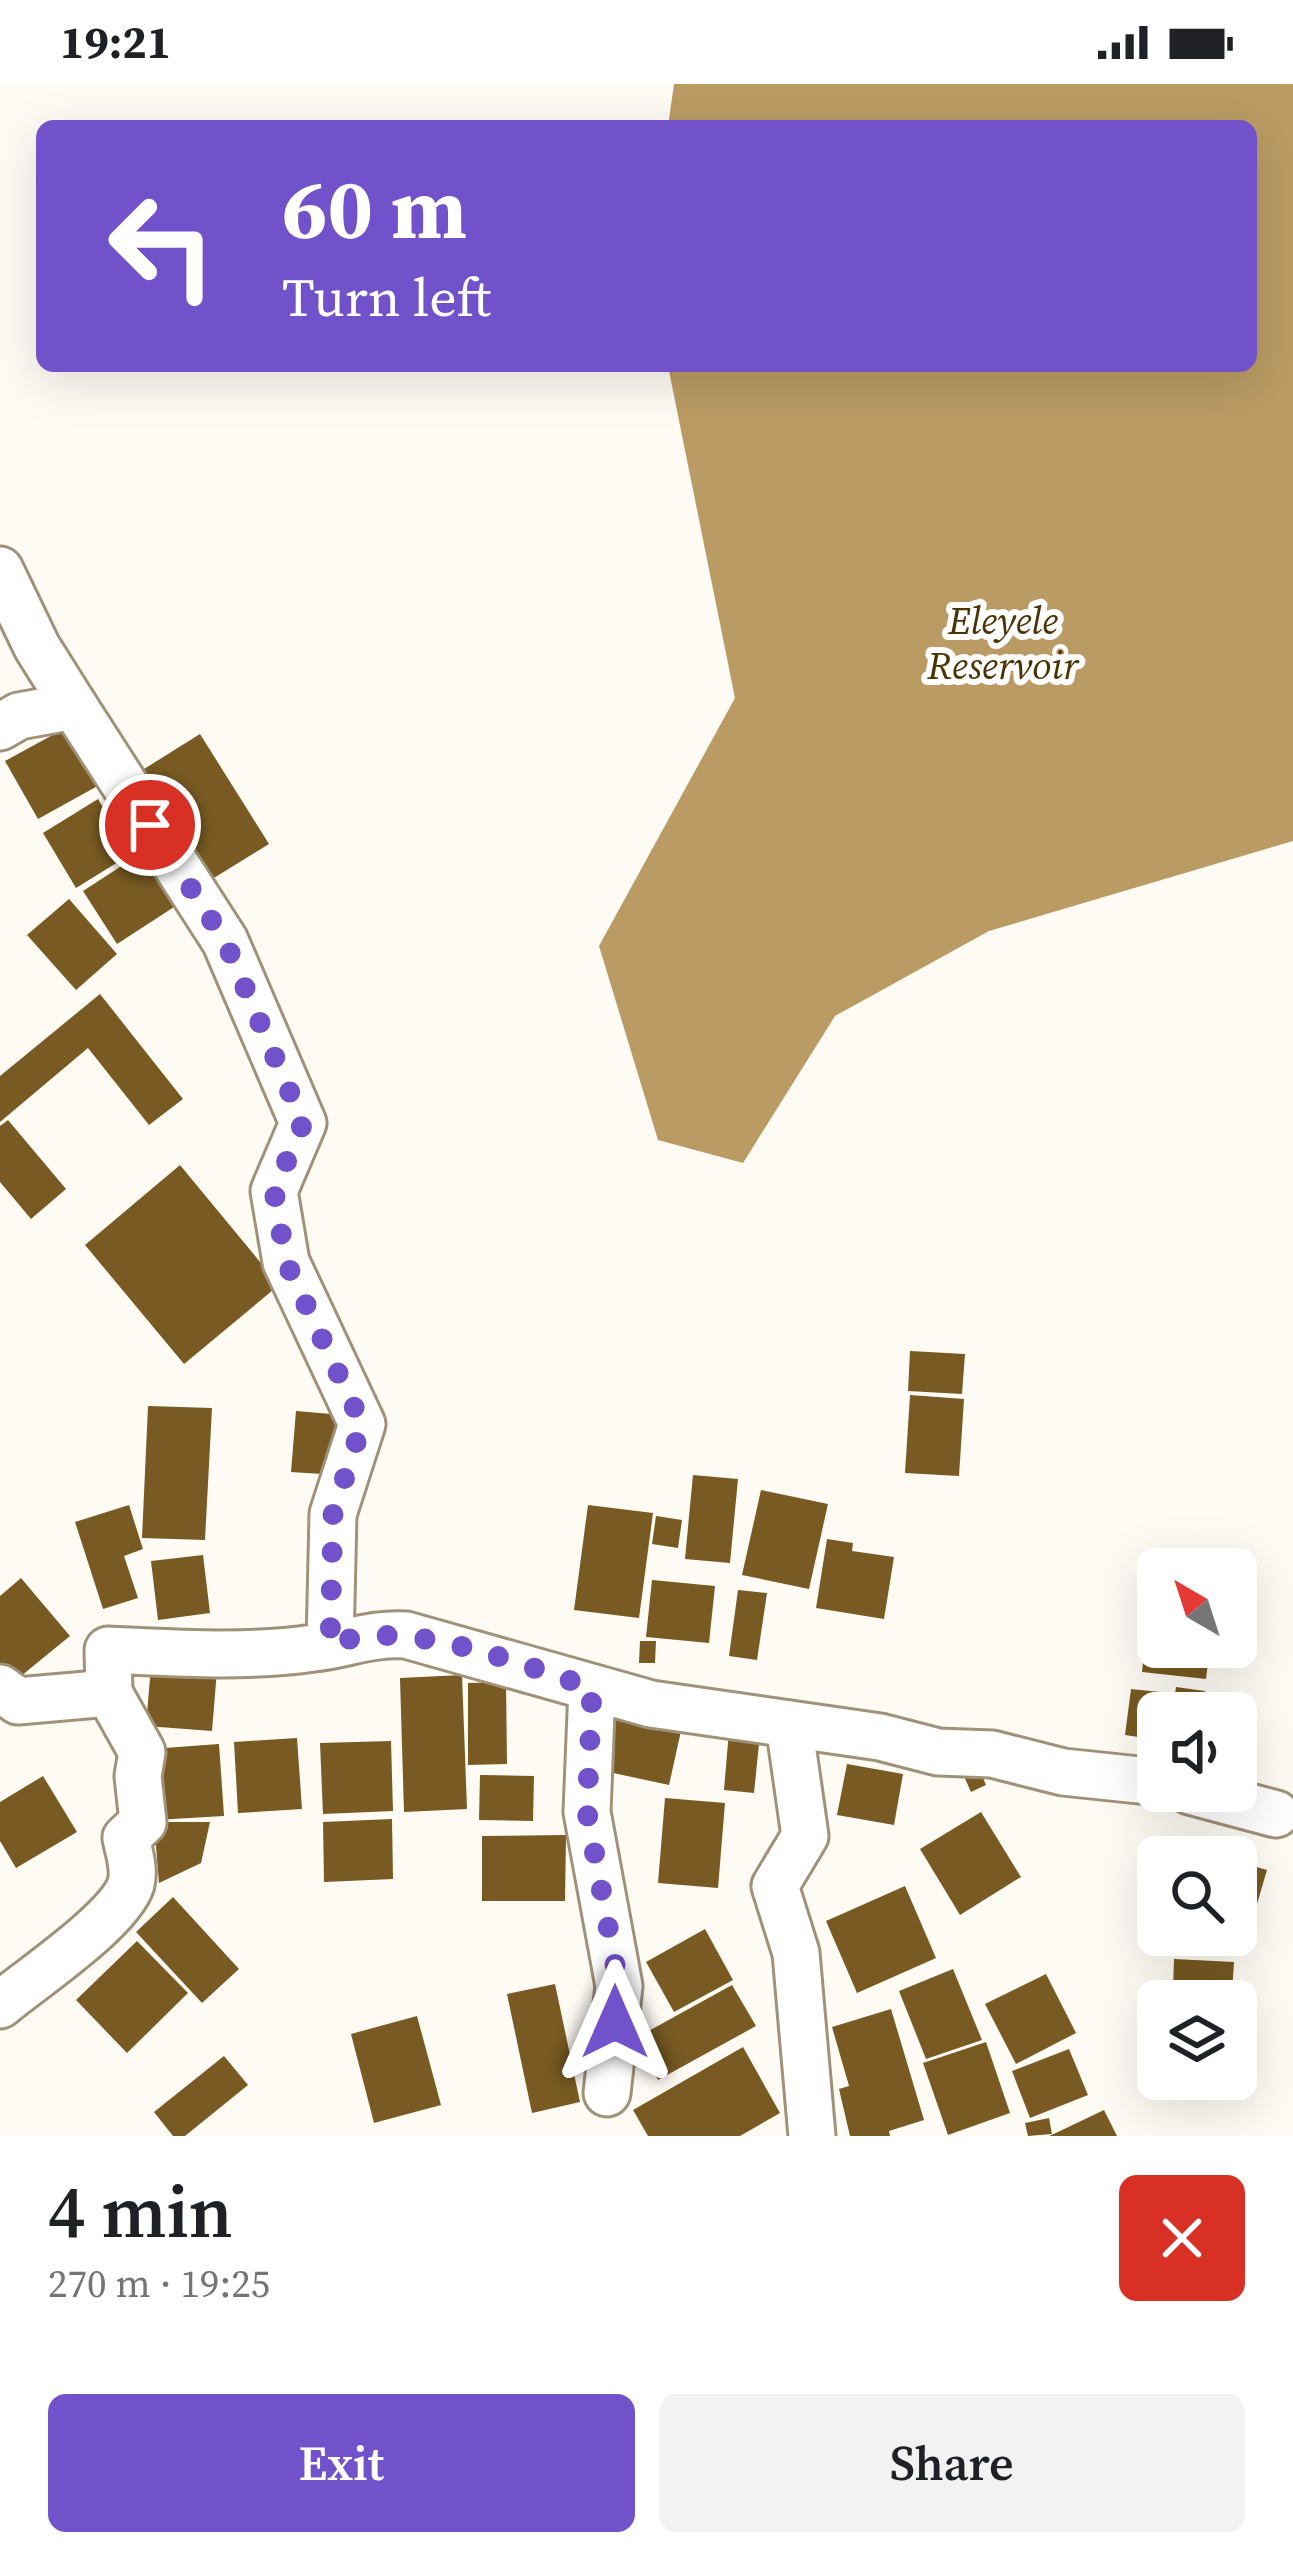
<!DOCTYPE html>
<html lang="en">
<head>
<meta charset="utf-8">
<style>
  body { margin:0; font-family:"Source Serif 4",serif; background:#f2f2f2; color:#202124; height:100vh; display:flex; flex-direction:column; font-size:45px; white-space:nowrap }
  * { box-sizing:border-box; margin:0 }
  p { font-size:39px; color:#757577 }
  .icon { flex:none; width:66px; height:66px; fill:none; stroke:currentColor; stroke-width:2; stroke-linecap:round; stroke-linejoin:round }
  .map { position:relative; height:2052px; overflow:hidden }
  .panel { display:flex; flex-direction:column; background:#fff; flex:1 }
  .panel>* { flex:none }
  .banner { position:absolute; left:36px; top:36px; width:1221px; height:252px; border-radius:18px; box-shadow:0 12px 48px #0002; background:#7152cb; color:#fff; overflow:hidden }
  .needle { width:78px; rotate:321deg }
  .buttons { position:absolute; left:1137px; top:1464px; display:grid; gap:24px }
  .buttons a { display:grid; place-items:center; width:120px; height:120px; border-radius:18px; background:#fff; box-shadow:0 12px 48px #0002; font-size:60px }
  .pin { position:absolute; display:grid; place-items:center; width:102px; height:102px; color:#fff; margin:-51px; border:6px solid #fff; border-radius:50%; box-shadow:0 3px 12px #0007 }
  .me { position:absolute; width:132px; margin:-66px; rotate:0deg; stroke-linejoin:round; filter:drop-shadow(0 0 9px #0008) }
  .turn { display:flex; align-items:center; gap:42px; height:252px; padding:0 48px; font-size:54px }
  .turn .icon { width:156px; height:156px; stroke-width:2.5 }
  .turn b { display:block; font-size:84px; line-height:102px }
  .round { display:grid; place-items:center; flex:none; width:126px; height:126px; border-radius:18px; background:#f2f2f2 }
  .headline { display:flex; align-items:center; justify-content:space-between; height:204px; padding:0 48px }
  h1 { font-size:72px; font-weight:600; line-height:90px }
  .button { display:flex; gap:24px; margin-top:auto; padding:24px 48px }
  .button a { flex:1; height:138px; border-radius:18px; background:#7152cb; color:#fff; font-size:48px; font-weight:600; line-height:138px; text-align:center }
  .button a+a { background:#f2f2f2; color:#202124 }
  .status { display:flex; justify-content:space-between; align-items:center; height:84px; padding:0 60px; background:#fff; direction:ltr }
  .status svg { height:33px; fill:currentColor }
  .map>svg:first-child { display:block }
</style>
</head>
<body>
<div class="status"><b>19:21</b><svg viewBox="0 0 49 12"><path d="M0 12V9h3v3zM5 12V6h3v6zM10 12V3h3v9zM15 12V0h3v12zM26 1h20v11H26zM47 4h2v5h-2z"/></svg></div>
<div class="map">
<svg width="1293" height="2052" viewBox="0 0 1293 2052">
  <rect width="100%" height="100%" fill="#fefbf5"/>
  <polygon fill="#ba9b63" points="674,0 1293,0 1293,757 989,847 835,932 743,1079 658,1056 599,862 735,614 668,282 1251,282 1251,42 668,42"/>
  <g fill="#785a22">
    <polygon points="71,641 103,699 38,735 5,677"/>
    <polygon points="200,650 269,760 204,800 136,690"/>
    <polygon points="98,715 131,770 76,804 43,749"/>
    <polygon points="140,770 174,823 117,860 83,807"/>
    <polygon points="69,815 117,870 76,906 27,851"/>
    <polygon points="100,910 183,1015 149,1041 88,964 0,1038 0,992"/>
    <polygon points="8,1036 66,1105 31,1135 0,1098 0,1042"/>
    <polygon points="180,1081 279,1201 184,1280 85,1161"/>
    <polygon points="910,1267 965,1270 962,1310 908,1307"/>
    <polygon points="910,1311 964,1315 959,1392 905,1389"/>
    <polygon points="148,1322 212,1324 205,1456 142,1454"/>
    <polygon points="296,1327 343,1331 338,1391 291,1388"/>
    <polygon points="693,1391 738,1395 730,1479 685,1475"/>
    <polygon points="761,1406 828,1420 809,1505 742,1491"/>
    <polygon points="129,1421 143,1465 124,1472 138,1514 103,1525 75,1438"/>
    <polygon points="588,1421 653,1429 639,1534 574,1526"/>
    <polygon points="656,1432 682,1436 678,1464 652,1460"/>
    <polygon points="827,1455 853,1459 852,1467 894,1473 884,1535 816,1524"/>
    <polygon points="203,1471 210,1529 158,1536 151,1477"/>
    <polygon points="21,1494 70,1552 10,1601 0,1589 0,1512"/>
    <polygon points="652,1496 715,1502 709,1559 646,1553"/>
    <polygon points="738,1506 767,1509 757,1576 729,1572"/>
    <polygon points="1148,1527 1158,1528 1158,1563 1210,1563 1206,1595 1142,1588"/>
    <polygon points="640,1557 656,1557 655,1579 639,1579"/>
    <polygon points="151,1582 217,1586 212,1647 146,1642"/>
    <polygon points="462,1591 467,1725 404,1728 400,1594"/>
    <polygon points="506,1598 507,1680 468,1681 468,1599"/>
    <polygon points="1176,1603 1205,1607 1201,1629 1172,1629"/>
    <polygon points="1131,1605 1170,1609 1167,1629 1158,1629 1158,1656 1125,1651"/>
    <polygon points="618,1624 683,1638 669,1701 604,1687"/>
    <polygon points="729,1647 760,1650 754,1709 724,1706"/>
    <polygon points="297,1654 302,1725 238,1729 234,1658"/>
    <polygon points="391,1657 393,1727 323,1730 320,1659"/>
    <polygon points="219,1660 224,1732 155,1736 151,1665"/>
    <polygon points="976,1677 986,1701 971,1708 960,1683"/>
    <polygon points="847,1680 903,1690 894,1741 837,1731"/>
    <polygon points="480,1691 534,1692 533,1737 479,1736"/>
    <polygon points="43,1692 77,1748 16,1784 0,1757 0,1718"/>
    <polygon points="665,1714 725,1719 718,1804 658,1799"/>
    <polygon points="981,1728 1021,1793 960,1831 920,1765"/>
    <polygon points="392,1735 393,1795 324,1798 323,1738"/>
    <polygon points="154,1738 210,1738 201,1779 159,1799"/>
    <polygon points="566,1751 565,1817 482,1817 482,1752"/>
    <polygon points="1236,1777 1267,1786 1244,1864 1205,1852 1236,1851"/>
    <polygon points="905,1802 936,1874 857,1909 826,1837"/>
    <polygon points="173,1813 239,1885 202,1919 136,1848"/>
    <polygon points="705,1845 733,1896 674,1928 646,1878"/>
    <polygon points="137,1857 188,1909 127,1969 76,1916"/>
    <polygon points="1174,1875 1234,1878 1232,1909 1173,1906"/>
    <polygon points="953,1885 982,1956 926,1975 899,1907"/>
    <polygon points="1046,1890 1076,1949 1016,1980 985,1920"/>
    <polygon points="555,1900 580,2018 532,2029 507,1910"/>
    <polygon points="732,1901 756,1942 658,1996 636,1954"/>
    <polygon points="891,1925 924,2036 889,2047 890,2052 850,2052 839,2005 849,2002 832,1943"/>
    <polygon points="417,1932 441,2021 374,2039 351,1950"/>
    <polygon points="986,1958 1010,2029 948,2051 923,1979"/>
    <polygon points="743,1963 780,2029 740,2052 648,2052 633,2026"/>
    <polygon points="1069,1965 1088,2011 1030,2034 1012,1987"/>
    <polygon points="224,1972 248,2001 185,2052 173,2052 154,2028"/>
    <polygon points="1104,2026 1117,2052 1049,2052 1058,2048"/>
    <polygon points="1049,2034 1052,2050 1028,2052 1025,2039"/>
  </g>
  <g fill="none" stroke-linecap="round" stroke-linejoin="round">
    <g stroke="#a09279" stroke-width="51">
      <g id="minor">
        <polyline points="0,486 37,563 74,622"/>
        <polyline points="0,643 19,632 74,622 225,857 303,1039 274,1107 286,1178 362,1340 333,1430 330,1561"/>
        <path d="M0 1604 18 1617 109 1609 142 1668 138 1692 143 1738 126 1754C129 1769 135 1784 131 1800 120 1836 31 1895 0 1921"/>
        <polyline points="592,1604 587,1728 619,1902 607,2009"/>
        <path d="M109 1609 108 1566C175 1569 246 1574 314 1564 347 1560 371 1549 406 1551L651 1620 880 1653 938 1668 992 1670 1063 1688 1158 1698"/>
        <polyline points="789,1640 805,1752 775,1802 796,1869 812,2052"/>
        <polyline points="1190,1707 1276,1730"/>
      </g>
    </g>
    <use href="#minor" stroke="#fff" stroke-width="45"/>
  </g>
  <g fill="none" stroke-linecap="round" stroke-linejoin="round">
    <path stroke="#7152cb" stroke-width="21" stroke-dasharray="0 37.8" d="M150 741 225 857 303 1039 274 1107 286 1178 362 1340 333 1430 330 1561C403 1531 519 1580 592 1604L587 1728 619 1902 615 1938"/>
  </g>
  <g text-anchor="middle" dominant-baseline="central" stroke-width="12" stroke-linejoin="round" paint-order="stroke">
    <g font-size="39" font-style="italic" fill="#4a3404" stroke="#fff">
      <text x="1003" y="536">Eleyele<tspan x="1003" dy="45">Reservoir</tspan></text>
    </g>
  </g>
</svg>
<div class="buttons">
<a><svg class="needle" viewBox="-14 -14 28 28"><path d="M0-13l5 13h-10z" fill="#e53935"/><path d="M0 13l5-13h-10z" fill="#757577"/></svg></a>
<a><svg class="icon" aria-label="sound" viewBox="0 0 24 24"><path d="M4 9h4l5-4v14l-5-4H4zM17 9q2 3 0 6"/></svg></a>
<a><svg class="icon" aria-label="search" viewBox="0 0 24 24"><circle cx="10" cy="10" r="6"/><path d="M15 15l6 6"/></svg></a>
<a><svg class="icon" aria-label="layers" viewBox="0 0 24 24"><path d="M12 4l9 5-9 5-9-5zM3 14l9 5 9-5"/></svg></a>
</div>
<div class="pin" style="left:150px;top:741px;background:#d93025"><svg class="icon" aria-label="arrive" viewBox="0 0 24 24"><path d="M6 21V4h12l-3 4 3 4H6"/></svg></div>
<svg class="me" style="left:615px;top:1938px" viewBox="-20 -20 40 40"><path d="M0-17L14 15 0 8-14 15z" fill="#7152cb" stroke="#fff" stroke-width="4"/></svg>
<div class="banner">
<div class="turn"><svg class="icon" aria-label="left" viewBox="0 0 24 24"><path d="M17 20v-9H6M10 6l-5 5 5 5"/></svg><div><b>60 m</b>Turn left</div></div>
</div>
</div>
<section class="panel">
<div class="headline"><div><h1>4 min</h1><p>270 m · 19:25</p></div><a class="round" style="background:#d93025;color:#fff"><svg class="icon" aria-label="close" viewBox="0 0 24 24"><path d="M6 6l12 12M18 6L6 18"/></svg></a></div>
<div class="button"><a>Exit</a><a>Share</a></div>
</section>
</body>
</html>
